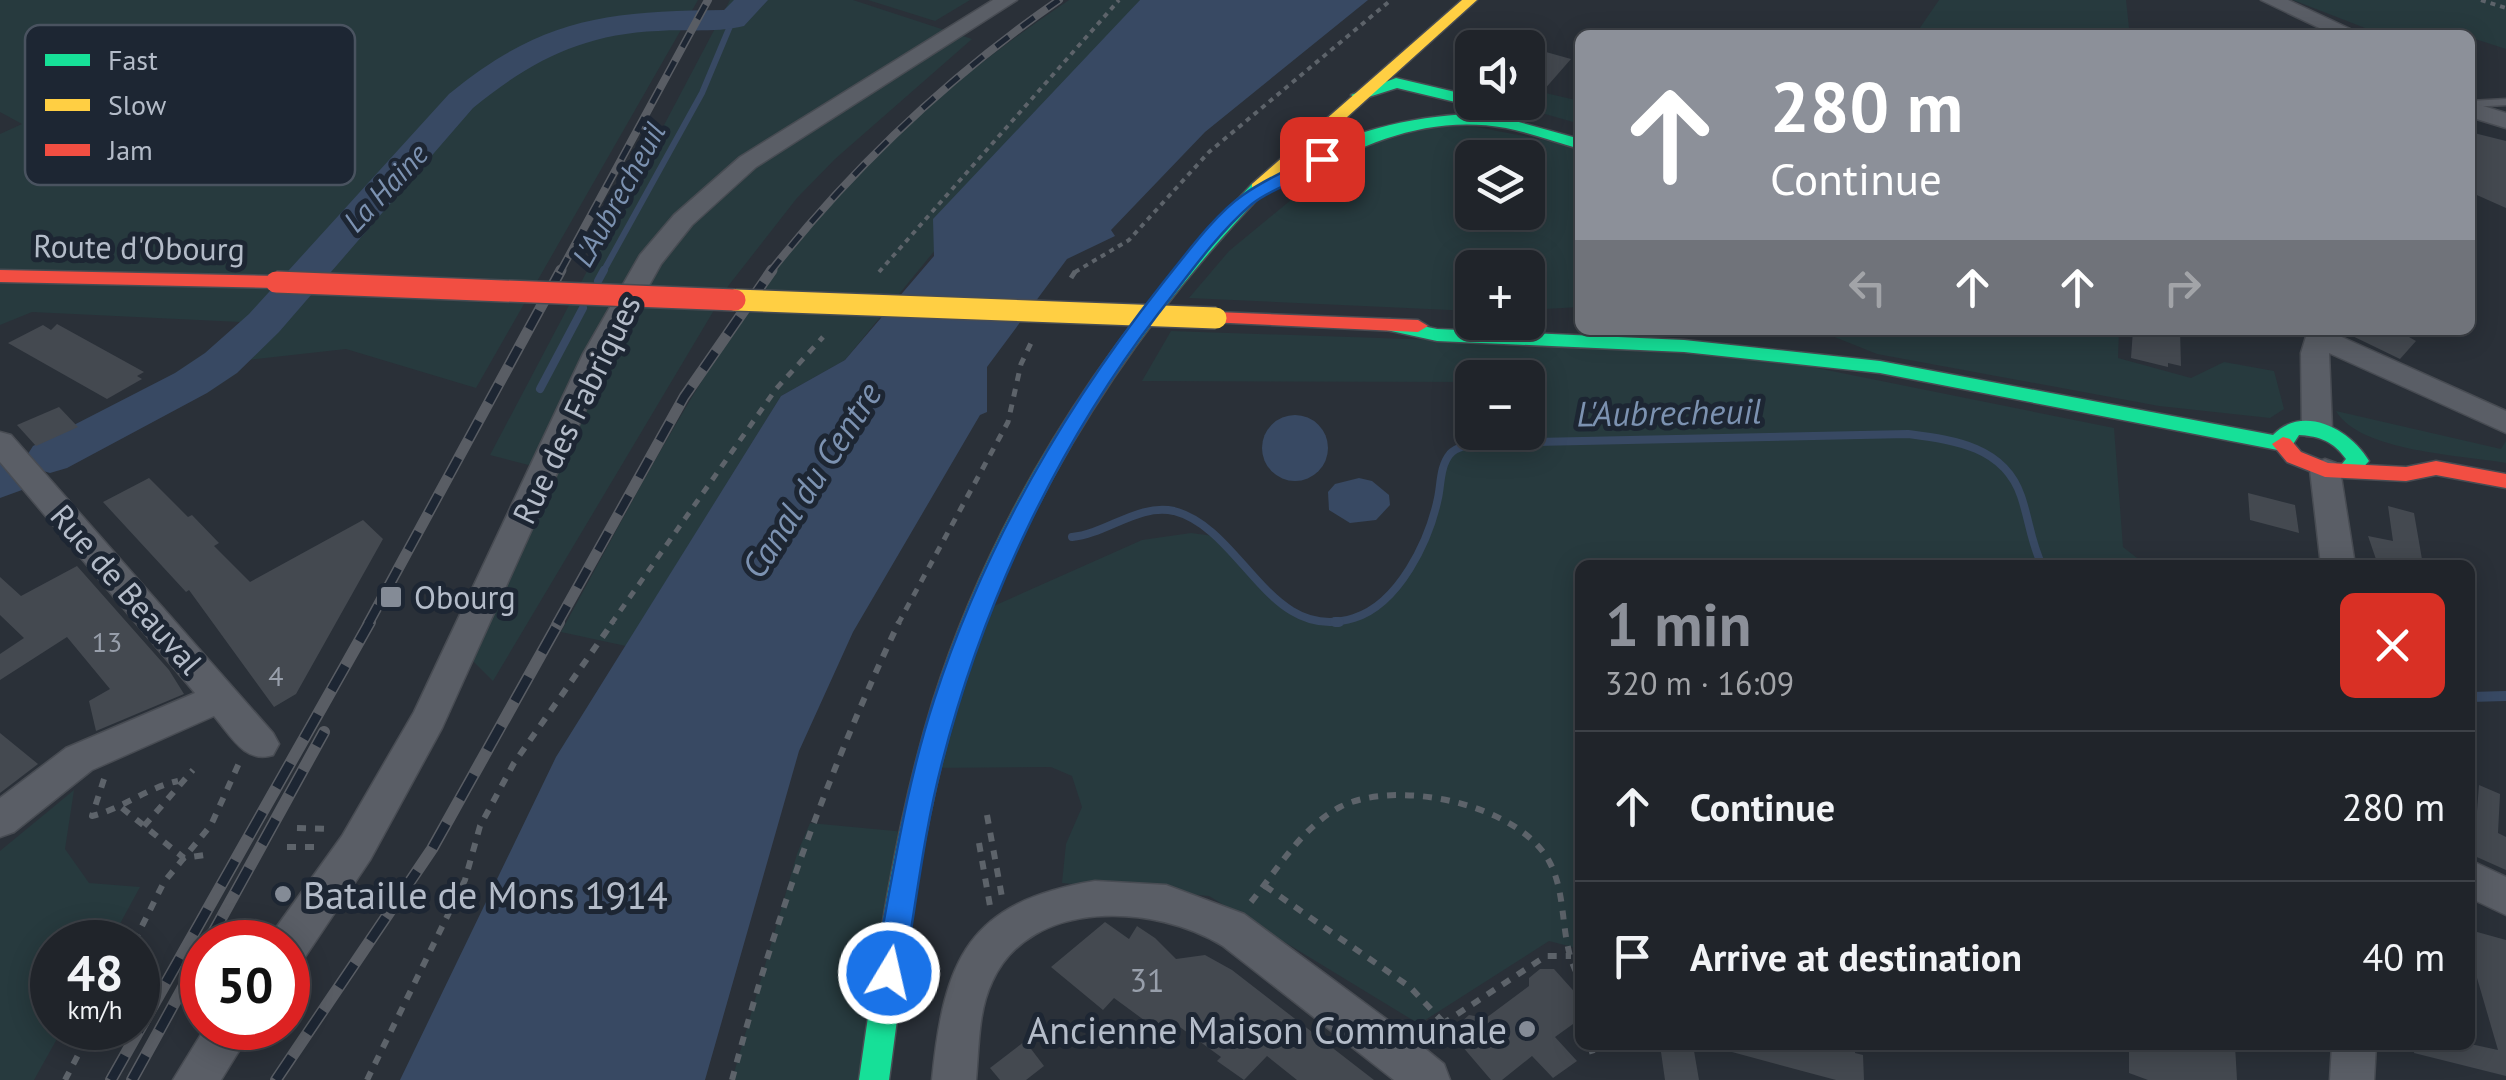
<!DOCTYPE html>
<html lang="en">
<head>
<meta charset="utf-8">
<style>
  body { margin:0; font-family:"PT Sans",sans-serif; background:#282c32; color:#f1f3f6; height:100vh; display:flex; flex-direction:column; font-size:38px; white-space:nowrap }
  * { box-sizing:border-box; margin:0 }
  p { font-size:32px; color:#a2a4a8 }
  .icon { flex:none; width:55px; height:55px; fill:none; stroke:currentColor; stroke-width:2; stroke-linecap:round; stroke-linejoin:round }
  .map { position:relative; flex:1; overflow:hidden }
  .side { position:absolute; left:1575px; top:560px; width:900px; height:490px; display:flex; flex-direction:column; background:#20242a; border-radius:15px; box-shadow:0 5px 25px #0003,0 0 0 2px #3d4147 }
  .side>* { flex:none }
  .banner { position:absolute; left:1575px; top:30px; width:900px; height:305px; border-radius:15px; box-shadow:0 5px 25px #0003,0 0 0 2px #3d4147; background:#8c9099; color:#fff; overflow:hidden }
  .buttons { position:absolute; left:1455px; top:30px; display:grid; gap:20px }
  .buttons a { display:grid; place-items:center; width:90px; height:90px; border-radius:15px; background:#20242a; box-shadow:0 5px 25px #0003,0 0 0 2px #3d4147; font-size:50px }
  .speed { position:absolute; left:30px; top:920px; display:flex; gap:20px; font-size:50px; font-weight:700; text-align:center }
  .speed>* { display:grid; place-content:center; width:130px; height:130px; border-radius:50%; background:#20242a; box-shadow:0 5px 25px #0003,0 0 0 2px #3d4147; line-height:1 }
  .speed small { font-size:25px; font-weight:400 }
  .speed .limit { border:15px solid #d22; background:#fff; color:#111 }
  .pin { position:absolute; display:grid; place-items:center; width:85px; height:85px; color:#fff; margin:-42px; border-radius:20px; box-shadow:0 5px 15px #0006 }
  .me { position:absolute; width:110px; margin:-55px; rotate:9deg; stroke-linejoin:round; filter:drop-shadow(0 0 8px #0008) }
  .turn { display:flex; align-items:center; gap:35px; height:210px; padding:0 30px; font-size:45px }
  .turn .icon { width:130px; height:130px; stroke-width:2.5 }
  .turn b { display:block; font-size:70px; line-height:85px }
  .lanes { display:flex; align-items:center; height:95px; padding:0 30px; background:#0003; justify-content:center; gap:50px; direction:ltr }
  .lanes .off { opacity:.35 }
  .round { display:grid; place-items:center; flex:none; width:105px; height:105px; border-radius:15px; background:#282c32 }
  .headline { display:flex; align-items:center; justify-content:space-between; height:170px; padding:0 30px }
  h1 { font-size:60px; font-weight:800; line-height:75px; color:#8c9099 }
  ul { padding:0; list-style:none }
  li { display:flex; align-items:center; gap:30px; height:150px; padding:0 30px; border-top:2px solid #3d4147 }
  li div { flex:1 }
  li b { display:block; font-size:38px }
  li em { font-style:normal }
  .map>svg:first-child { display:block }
</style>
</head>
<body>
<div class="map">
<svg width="2506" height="1080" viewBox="0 0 2506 1080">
  <rect width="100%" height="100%" fill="#2a3038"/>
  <g fill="#273a3e" fill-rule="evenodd">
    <polygon points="0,0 698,0 476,388 346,349 221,363 262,323 32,312 0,325 0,134 22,124 0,112"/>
    <polygon points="730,0 853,0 972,39 835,159 797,198 729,285 493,681 473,661 556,472 490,455"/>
    <polygon points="868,0 970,0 935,21"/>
    <path d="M1069 0H1140L845 360 781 396 626 646 561 632C628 510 692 384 775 272 854 165 958 74 1069 0Z"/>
    <polygon points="1939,0 2126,0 2129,28 2152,35 1915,35"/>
    <polygon points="2293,0 2506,0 2506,49 2441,28 2435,35 2383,35"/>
    <polygon points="1528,89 1580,101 1580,124 1507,103 1528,102"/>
    <path d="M1456 123 1580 147V307L1528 310V268H1472V311L1189 298 1229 251 1361 142ZM1472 158H1528V212H1472Z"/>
    <polygon points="1817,330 2119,330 2118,358 2191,378 2224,362 2274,371 2284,409 2270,418 2159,406 1877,354"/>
    <path d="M1171 331 1644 347 1782 361 2114 428 2123 547 2146 565H1580V949L1549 941 1419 1024 1209 896 1062 883 1066 844 1082 807 1072 776 1051 767 927 768 978 613 1142 540 1191 533 1214 536C1234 558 1254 584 1278 603 1360 666 1405 578 1433 514 1440 497 1439 470 1449 455 1457 443 1488 443 1501 443V433L1528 432V378H1472V382L1142 381Z"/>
    <path d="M2336 411 2501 449 2506 441V463C2462 455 2360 452 2336 411Z"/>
    <polygon points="74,790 65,849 89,883 140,887 110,942 52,942 52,1028 63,1028 34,1080 0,1080 0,851"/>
    <polygon points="810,823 916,833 874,1080 732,1080 797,854"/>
  </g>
  <g fill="#384963">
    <polygon points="1140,0 1368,0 1205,132 1111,230 1115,236 1067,259 987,367 987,412 980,415 853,632 799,751 705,1080 400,1080 556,757 781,396 845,360 934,256 933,219"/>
    <circle cx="1295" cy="448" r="33"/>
    <polygon points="1359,478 1372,481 1389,495 1390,505 1376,520 1350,523 1329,510 1328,492 1335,484"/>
  </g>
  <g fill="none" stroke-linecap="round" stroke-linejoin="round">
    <polyline stroke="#384963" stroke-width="6" points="603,272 702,93 733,19"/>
    <g stroke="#384963" stroke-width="8">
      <polyline points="598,281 604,270"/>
      <polyline points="540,389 583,308"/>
      <path d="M1072 537C1106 534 1139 503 1174 511 1243 529 1269 645 1354 618 1399 604 1429 541 1438 498 1441 484 1440 466 1450 454 1458 445 1473 445 1485 443L1908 434C1953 440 2004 446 2021 496 2029 519 2031 543 2042 565"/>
    </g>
    <g stroke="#384963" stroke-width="10">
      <polyline points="1335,622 1339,622"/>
      <polyline points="2470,697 2506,696"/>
    </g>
    <g fill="#384963" fill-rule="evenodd">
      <path d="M734 0H768L744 26C717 33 686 29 658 31 583 34 530 61 473 108L279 332 237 373 207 393 67 468 50 473 33 468 26 457 33 446 175 373 205 353 249 314 449 94C541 18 608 11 724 10Z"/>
      <polygon points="5,462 22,466 29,478 22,490 0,498 0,463"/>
    </g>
  </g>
  <g fill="#444950">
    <polygon points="1546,52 1571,59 1543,91 1528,87 1528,74"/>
    <polygon points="2470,132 2506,141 2506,208 2470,192"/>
    <polygon points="57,324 144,372 137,376 142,379 107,399 8,343 43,325 51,330"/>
    <polygon points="2133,330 2180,330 2181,366 2168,363 2168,367 2131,358"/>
    <polygon points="2340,330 2414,330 2409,337 2416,341 2400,359"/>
    <polygon points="59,407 78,427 36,446 17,425"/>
    <polygon points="149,478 188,517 192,515 219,543 214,546 250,582 363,520 383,539 296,694 274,707 189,590 186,592 103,502"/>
    <polygon points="2248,493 2295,505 2299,533 2250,520"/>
    <polygon points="2388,506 2414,513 2423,565 2378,565 2368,536 2393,541"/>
    <polygon points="77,566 169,670 184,694 96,731 89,701 110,689 67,637 0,680 0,654 24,638 0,615 0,577 21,596"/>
    <polygon points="0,733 38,764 0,793"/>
    <polygon points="2479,785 2500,794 2498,833 2506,837 2506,870 2470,854 2470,821 2476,824"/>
    <polygon points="1105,922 1129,939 1137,926 1155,938 1176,959 1205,955 1232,970 1374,1080 1297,1080 1267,1056 1244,1080 1217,1061 1221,1057 1177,1025 1167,1037 1114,998 1103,1010 1051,967"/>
    <polygon points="2470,930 2506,940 2506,1076 2414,1053 2415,1045 2475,1045 2498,1050 2470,954"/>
    <polygon points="1540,969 1554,969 1580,998 1580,1019 1555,1037 1577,1061 1553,1078 1532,1056 1502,1080 1491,1080 1450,1032 1469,1015 1486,1018 1529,986 1529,978"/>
    <polygon points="1025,1041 1044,1066 1026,1080 1000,1080 990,1068"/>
    <polygon points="1660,1045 1693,1045 1699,1080 1665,1080"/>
    <polygon points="1733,1045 1855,1045 1855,1053 1863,1055 1864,1080 1836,1080 1732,1052"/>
    <polygon points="2129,1045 2235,1045 2237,1080 2148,1080 2129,1073"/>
  </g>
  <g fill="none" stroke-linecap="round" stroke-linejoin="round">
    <g stroke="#484c53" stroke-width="3">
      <polygon id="lane" points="2506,99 2506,105 2470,107 2470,101"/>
    </g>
    <g stroke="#484c53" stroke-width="3">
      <g id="street">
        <polygon points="993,0 1017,0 756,167 692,225 661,264 611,354 442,728 370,860 303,960 288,965 288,942 269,942 273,932 342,836 414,712 583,354 640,255 674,215 740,157"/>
        <polygon points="2261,0 2288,0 2363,35 2334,35"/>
        <polygon points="2470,102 2506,113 2506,128 2470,117"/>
        <polygon points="2308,330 2336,330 2335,334 2506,411 2506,433 2329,353 2332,429 2328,436 2306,436 2302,429 2301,353"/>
        <path d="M0 432 11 435 273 733 279 744 273 755C245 764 231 736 214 716L92 770 14 832 0 837V798L66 748 195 693 0 462Z"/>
        <polygon points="2325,459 2336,463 2340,470 2355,565 2321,565 2310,470 2314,463"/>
        <polygon points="2470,860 2506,877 2506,915 2470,898"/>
        <path d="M1095 881 1166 885 1244 914 1412 1038 1444 1064 1450 1080H1394L1223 946C1156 904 1030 897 992 982 978 1011 979 1048 976 1080H932C944 960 967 902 1095 881Z"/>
        <polygon points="205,1028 253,1028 221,1080 173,1080"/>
        <polygon points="2332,1045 2376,1045 2374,1080 2330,1080"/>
      </g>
    </g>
    <g stroke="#484c53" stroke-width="3">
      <g id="fast">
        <polygon points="1396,78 1472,96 1472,102 1479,102 1472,106 1397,88 1359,100 1351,95"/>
        <path d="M1470 114 1504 118 1580 139V149C1555 142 1531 133 1506 128 1433 115 1371 140 1308 174L1302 175 1294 170C1334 132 1416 116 1470 114Z"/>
        <path d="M1258 183 1267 188 1264 192C1125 338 1018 505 959 700 921 823 906 953 889 1080H859C877 953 895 824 933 701 996 503 1109 333 1252 184Z"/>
        <path d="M1389 319 1437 329 1684 340 1880 361 2273 435C2303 404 2350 429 2369 461L2356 475 2348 477 2337 470 2346 459C2334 442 2320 436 2299 435L2290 449 2283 451 1880 373 1684 352 1437 341 1382 329V321Z"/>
      </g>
    </g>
    <g stroke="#484c53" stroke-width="3">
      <polygon id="slow" points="1462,0 1477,0 1264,192 1252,192 1252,184"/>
    </g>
    <g stroke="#484c53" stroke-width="3">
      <g id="jam">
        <polygon points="0,270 276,276 285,282 276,288 0,282"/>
        <polygon points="1216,312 1418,320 1428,326 1418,332 1209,322 1206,318"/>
        <polygon points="2283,437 2290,439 2301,452 2328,463 2406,467 2436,461 2506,474 2506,488 2436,475 2406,481 2325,477 2287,462 2272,444"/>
      </g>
    </g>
    <g stroke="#5d636a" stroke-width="4" stroke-dasharray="5 5" stroke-linecap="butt">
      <polyline points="2481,0 2506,8"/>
      <polyline points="879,272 1119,0"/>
      <polyline points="1075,272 1129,240 1209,152 1391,0"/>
    </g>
    <g stroke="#5d636a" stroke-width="5" stroke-dasharray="8 8" stroke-linecap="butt">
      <polyline points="1071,278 1076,270"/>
      <polyline points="611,624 776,389 823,337"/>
      <polyline points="898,624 1008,422 1021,364 1031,343"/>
    </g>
    <g stroke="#5d636a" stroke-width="6" stroke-dasharray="9 9" stroke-linecap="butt">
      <path d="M104 779 92 816C124 808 146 788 178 781"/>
      <polyline points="122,808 184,858 211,854"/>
      <polyline points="987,815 1002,897"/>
      <polyline points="144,826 193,770"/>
      <polyline points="297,828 329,829"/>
      <polyline points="979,843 990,906"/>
      <polyline points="287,847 319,847"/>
      <polyline points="1265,886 1410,987 1443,1022"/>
      <path d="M1251 902C1277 870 1302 827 1340 807 1396 778 1518 804 1549 861 1569 898 1558 943 1580 979"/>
      <polyline points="134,942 164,882 211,825 240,761"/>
      <polyline points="1427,1034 1546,956 1571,956"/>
      <polyline points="1590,1045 1595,1062"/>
      <polyline points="65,1080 92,1028"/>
      <polyline points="367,1080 465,880 480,826 514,763 613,622"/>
      <path d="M732 1080C774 921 829 770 899 622"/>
    </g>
    <use href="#lane" fill="#5a5e66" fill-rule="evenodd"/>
    <use href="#street" fill="#5a5e66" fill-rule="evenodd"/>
    <use href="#fast" fill="#16e098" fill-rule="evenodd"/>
    <use href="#slow" fill="#ffcf43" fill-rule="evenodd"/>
    <use href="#jam" fill="#f24e42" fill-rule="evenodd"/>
    <g stroke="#595d64" stroke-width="8">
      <g id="rail-far2">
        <polyline points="560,272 708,0"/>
        <path d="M770 272C854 166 948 77 1059 0"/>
      </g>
    </g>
    <g stroke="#595d64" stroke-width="11">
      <g id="rail-far1">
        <polyline points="368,624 561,270"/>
        <polyline points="557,624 684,397 772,270"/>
      </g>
    </g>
    <g stroke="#595d64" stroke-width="12">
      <g id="rail">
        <polyline points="208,942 324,732"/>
        <polyline points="111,1080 370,622"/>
        <polyline points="132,1080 202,953"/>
        <polyline points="276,1080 432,849 559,622"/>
      </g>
    </g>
    <use href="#rail-far2" stroke="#1d2633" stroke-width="5" stroke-dasharray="16" stroke-linecap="butt"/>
    <use href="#rail-far1" stroke="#1d2633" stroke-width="8" stroke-dasharray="21" stroke-linecap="butt"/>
    <use href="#rail" stroke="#1d2633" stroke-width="9" stroke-dasharray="28" stroke-linecap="butt"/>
    <g stroke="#484c53" stroke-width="24" stroke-linecap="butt">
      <polyline id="slow-bridge" points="735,300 1216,318"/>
    </g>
    <g stroke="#484c53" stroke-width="24" stroke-linecap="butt">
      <polyline id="jam-bridge" points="276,282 735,300"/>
    </g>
    <use href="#slow-bridge" stroke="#ffcf43" stroke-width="21"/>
    <use href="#jam-bridge" stroke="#f24e42" stroke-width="21"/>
  </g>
  <path fill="#1a73e8" stroke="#114b97" stroke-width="2.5" d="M1316 155 1331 159C1309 180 1275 185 1252 204 1216 235 1187 277 1158 314 1057 446 983 603 942 763 924 832 916 904 904 973L899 983 889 987 879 983 874 973C892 882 905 788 934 700 983 549 1064 408 1162 284 1184 257 1215 214 1243 195 1265 179 1292 168 1316 155Z"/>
  <g fill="#848b96" stroke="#1d2633" stroke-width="4">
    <rect x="379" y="585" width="24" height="24" rx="5"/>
    <circle cx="283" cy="894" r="10"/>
    <circle cx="1527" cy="1029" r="10"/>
  </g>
  <g text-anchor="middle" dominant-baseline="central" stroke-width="10" stroke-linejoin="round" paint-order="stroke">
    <g font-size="28" fill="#989fab">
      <text x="107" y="641">13</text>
      <text x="276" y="675">4</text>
    </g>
    <g font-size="30" font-style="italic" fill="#7c92b1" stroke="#1d2633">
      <text transform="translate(385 187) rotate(-47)">La Haine</text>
      <text transform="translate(618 194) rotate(-61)">L'Aubrecheuil</text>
    </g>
    <g font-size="32" fill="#b4bcc9" stroke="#1d2633">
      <text transform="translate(139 247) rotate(1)">Route d'Obourg</text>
      <text transform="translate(576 409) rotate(-64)">Rue des Fabriques</text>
      <text transform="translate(127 589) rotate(49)">Rue de Beauval</text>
    </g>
    <g font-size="32" fill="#b4bcc9" stroke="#1d2633" text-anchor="start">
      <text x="414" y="597">Obourg</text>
    </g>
    <g font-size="32" fill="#989fab">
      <text x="1147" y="980">31</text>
    </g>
    <g font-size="35" font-style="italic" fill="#7c92b1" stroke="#1d2633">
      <text transform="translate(1669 412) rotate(-1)">L'Aubrecheuil</text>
      <text transform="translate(811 480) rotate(-57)">Canal du Centre</text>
    </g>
    <g font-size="38" fill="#b4bcc9" stroke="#1d2633" text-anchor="start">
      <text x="303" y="894">Bataille de Mons 1914</text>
      <text x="1507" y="1029" text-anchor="end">Ancienne Maison Communale</text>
    </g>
  </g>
  <rect x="25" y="25" width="330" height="160" rx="15" fill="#1d2633" stroke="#4a5360" stroke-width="2.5"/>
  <rect x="45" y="54" width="45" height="12" fill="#16e098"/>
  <rect x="45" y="99" width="45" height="12" fill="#ffcf43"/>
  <rect x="45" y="144" width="45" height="12" fill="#f24e42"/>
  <g font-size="28" fill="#b4bcc9">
    <text x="108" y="70">Fast</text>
    <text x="108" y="115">Slow</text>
    <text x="108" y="160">Jam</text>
  </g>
</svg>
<div class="buttons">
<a><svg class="icon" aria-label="sound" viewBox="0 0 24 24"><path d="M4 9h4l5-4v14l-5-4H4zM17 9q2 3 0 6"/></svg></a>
<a><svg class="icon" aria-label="layers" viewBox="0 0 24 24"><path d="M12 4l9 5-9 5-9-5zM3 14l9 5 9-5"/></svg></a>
<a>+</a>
<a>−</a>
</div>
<div class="speed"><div>48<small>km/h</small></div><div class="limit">50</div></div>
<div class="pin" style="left:1322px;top:159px;background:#d93025"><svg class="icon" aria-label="arrive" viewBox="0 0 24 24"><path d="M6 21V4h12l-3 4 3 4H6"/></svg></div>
<svg class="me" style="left:889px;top:973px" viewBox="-20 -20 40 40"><circle r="17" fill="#1a73e8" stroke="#fff" stroke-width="3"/><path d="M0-11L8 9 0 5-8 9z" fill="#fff"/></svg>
<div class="banner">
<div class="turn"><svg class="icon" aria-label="ahead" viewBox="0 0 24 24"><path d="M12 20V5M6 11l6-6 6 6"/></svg><div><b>280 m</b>Continue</div></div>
<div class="lanes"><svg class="icon off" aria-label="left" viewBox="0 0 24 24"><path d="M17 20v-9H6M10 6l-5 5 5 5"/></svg><svg class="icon" aria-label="ahead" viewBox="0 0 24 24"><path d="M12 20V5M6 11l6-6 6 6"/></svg><svg class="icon" aria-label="ahead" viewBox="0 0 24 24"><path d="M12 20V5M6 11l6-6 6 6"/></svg><svg class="icon off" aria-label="right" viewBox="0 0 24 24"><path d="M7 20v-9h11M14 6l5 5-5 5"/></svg></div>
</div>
<section class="side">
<div class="headline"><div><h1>1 min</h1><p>320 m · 16:09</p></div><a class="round" style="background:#d93025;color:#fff"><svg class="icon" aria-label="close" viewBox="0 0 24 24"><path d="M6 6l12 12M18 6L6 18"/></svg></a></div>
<ul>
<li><svg class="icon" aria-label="ahead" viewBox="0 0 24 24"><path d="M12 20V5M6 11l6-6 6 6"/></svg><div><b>Continue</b></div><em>280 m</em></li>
<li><svg class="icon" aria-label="arrive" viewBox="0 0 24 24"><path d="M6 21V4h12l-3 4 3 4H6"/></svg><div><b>Arrive at destination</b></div><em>40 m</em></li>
</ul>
</section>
</div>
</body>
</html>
